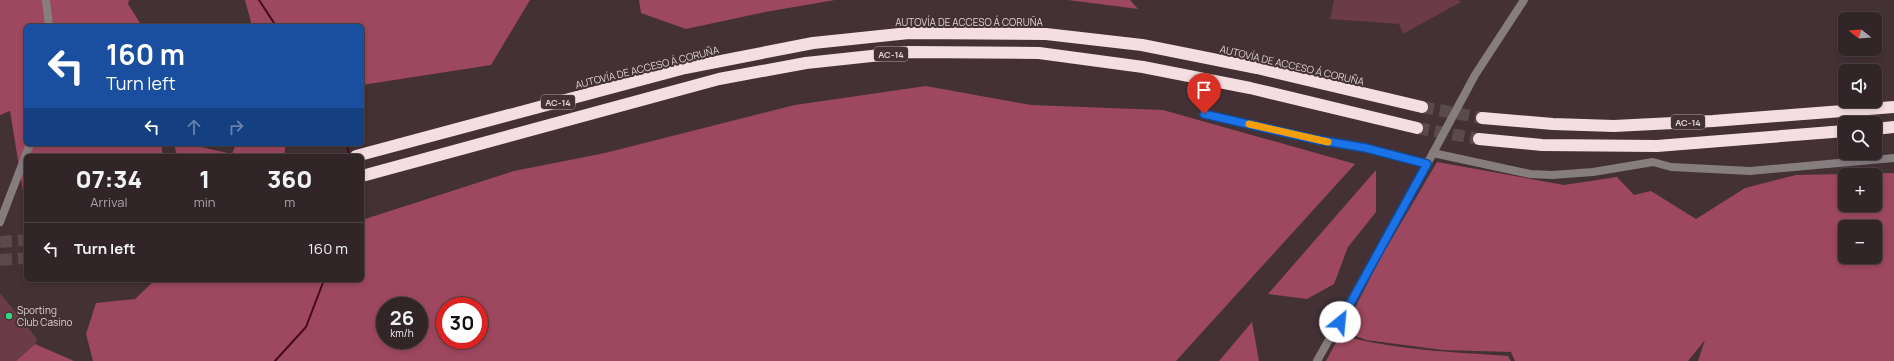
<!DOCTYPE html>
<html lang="en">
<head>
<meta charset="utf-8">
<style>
  body { margin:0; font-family:Manrope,sans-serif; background:#3a2d30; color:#f1f3f6; height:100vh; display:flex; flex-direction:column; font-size:15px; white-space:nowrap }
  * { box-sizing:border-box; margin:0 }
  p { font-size:13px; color:#a8a5a8 }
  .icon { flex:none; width:22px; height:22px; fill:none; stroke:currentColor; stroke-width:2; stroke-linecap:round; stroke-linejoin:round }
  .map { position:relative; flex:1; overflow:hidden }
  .panel { position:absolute; left:24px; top:154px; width:340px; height:128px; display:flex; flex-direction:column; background:#322528; border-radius:6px; box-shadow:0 2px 6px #0003,0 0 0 1px #4d4245 }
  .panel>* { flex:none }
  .top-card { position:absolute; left:24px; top:24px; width:340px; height:122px; border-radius:6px; box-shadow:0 2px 6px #0003,0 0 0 1px #4d4245; background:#1a4fa0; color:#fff; overflow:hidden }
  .needle { width:26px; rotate:287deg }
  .tools { position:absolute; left:1838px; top:12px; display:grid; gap:8px }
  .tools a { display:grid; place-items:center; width:44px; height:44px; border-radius:6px; background:#322528; box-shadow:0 2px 6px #0003,0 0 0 1px #4d4245; font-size:20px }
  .speed { position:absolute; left:376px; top:297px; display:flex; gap:8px; font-size:20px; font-weight:700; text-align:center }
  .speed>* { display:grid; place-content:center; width:52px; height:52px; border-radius:50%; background:#322528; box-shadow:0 2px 6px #0003,0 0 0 1px #4d4245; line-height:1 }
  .speed small { font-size:10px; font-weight:400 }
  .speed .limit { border:6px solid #d22; background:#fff; color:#111 }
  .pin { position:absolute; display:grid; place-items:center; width:34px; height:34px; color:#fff; margin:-41px -17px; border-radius:50% 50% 50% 0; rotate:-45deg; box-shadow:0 0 4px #0007 }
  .pin .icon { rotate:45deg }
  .me { position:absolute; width:44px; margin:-22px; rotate:28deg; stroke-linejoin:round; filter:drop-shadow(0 0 3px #0008) }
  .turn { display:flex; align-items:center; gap:14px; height:84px; padding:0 16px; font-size:18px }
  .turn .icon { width:52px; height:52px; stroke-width:2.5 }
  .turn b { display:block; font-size:28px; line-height:34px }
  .lanes { display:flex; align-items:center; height:38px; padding:0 16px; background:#0003; justify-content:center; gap:20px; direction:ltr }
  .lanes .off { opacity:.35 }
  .eta { display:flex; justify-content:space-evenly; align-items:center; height:68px; text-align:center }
  .eta b { font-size:24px; font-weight:800; line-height:28px }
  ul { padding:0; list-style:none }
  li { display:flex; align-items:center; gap:12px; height:52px; padding:0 16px; border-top:1px solid #4d4245 }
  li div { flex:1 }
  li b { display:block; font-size:15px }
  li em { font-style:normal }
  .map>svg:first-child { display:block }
</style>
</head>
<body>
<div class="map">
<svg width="1894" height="361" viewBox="0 0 1894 361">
  <rect width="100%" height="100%" fill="#433135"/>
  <g fill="#6b3b47">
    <polygon points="1334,0 1458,0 1461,2 1403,34 1399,24 1330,19"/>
    <polygon points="0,293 37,339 36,343 16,361 0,361"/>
  </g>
  <g fill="#9d485f" fill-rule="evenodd">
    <polygon points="0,0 129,0 128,4 142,26 26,26 26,144 162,144 162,156 107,156 105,155 104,156 26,156 26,190 23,191 10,111 0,115"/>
    <polygon points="245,0 530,0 491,65 362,85 362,26 252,26"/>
    <polygon points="639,0 835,0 765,12 686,29 641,13"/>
    <polygon points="1068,0 1130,0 1138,9"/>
    <path d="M926 86 1031 105 1163 110 1355 164 1176 361H93L86 334 96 303 135 299 155 280H362V220L514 171 605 153 795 105ZM385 306H419V340H385ZM445 306H479V340H445Z"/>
    <polygon points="174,144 188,144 232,154 236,144 286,144 284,156 177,156"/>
    <path d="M1437 162 1564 185 1617 177 1634 195 1651 191 1696 219 1745 188 1796 175 1894 173V361H1698L1705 340 1688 361H1515L1511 352 1443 350 1366 340 1343 331 1381 257ZM1845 175H1875V205H1845ZM1845 227H1875V257H1845Z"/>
    <polygon points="1376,170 1376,212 1348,247 1334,284 1307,299 1268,294"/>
    <polygon points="1252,322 1259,361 1219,361"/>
    <path d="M1340 335C1395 350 1452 352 1508 356L1511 361H1326Z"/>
    <polygon points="35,344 74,361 16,361"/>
  </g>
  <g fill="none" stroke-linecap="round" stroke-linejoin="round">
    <g stroke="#46081e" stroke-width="2">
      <polyline points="259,0 276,26"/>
      <polyline points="347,144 349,156"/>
      <polyline points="275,361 306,327 324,280"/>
    </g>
    <g stroke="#5a494d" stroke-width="12" stroke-dasharray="12 6" stroke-linecap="butt">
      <polyline points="1422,107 1482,118"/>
      <polyline points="1417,128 1479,139"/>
      <polyline points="0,242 26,240"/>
      <polyline points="0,260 26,258"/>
    </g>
    <g stroke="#867d7f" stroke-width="8">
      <polyline points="46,0 49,26"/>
      <polyline points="1204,114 1313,139 1366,148 1427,164"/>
      <polyline points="1433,153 1530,174 1552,175 1593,172 1653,162 1671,167 1750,171 1894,158"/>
      <polyline points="0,222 30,144"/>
      <polyline points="1317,361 1412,192 1475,75 1524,0"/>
    </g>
    <g stroke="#f5dee2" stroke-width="12">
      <polyline points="1482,118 1553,124 1614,126 1713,121 1894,107"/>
      <polyline points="1875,129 1894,127"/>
      <polyline points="1479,139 1542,145 1657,146 1845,131"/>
      <polyline points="356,156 685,68 813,43 909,33 1046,34 1142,45 1257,68 1422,107"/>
      <polyline points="362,176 719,79 806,63 909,52 1039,53 1143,67 1250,88 1417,128"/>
    </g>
  </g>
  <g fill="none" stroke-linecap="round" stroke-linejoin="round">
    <g stroke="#114b97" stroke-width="10">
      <polyline id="route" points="1204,114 1313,139 1366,148 1427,164 1340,322"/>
    </g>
    <use href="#route" stroke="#1a73e8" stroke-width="7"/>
    <polyline stroke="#f59e0b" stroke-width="7" points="1249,124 1328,142"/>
  </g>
  <circle fill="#31d882" stroke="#433135" stroke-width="1.5" cx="9" cy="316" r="4"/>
  <g text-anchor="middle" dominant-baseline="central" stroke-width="4" stroke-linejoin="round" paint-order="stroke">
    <g fill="#433135" stroke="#b0a3a6" stroke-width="1">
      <rect x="874" y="47" width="34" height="14" rx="3"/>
      <rect x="541" y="95" width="34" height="14" rx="3"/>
      <rect x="1671" y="115" width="34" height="14" rx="3"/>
    </g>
    <g font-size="9" font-weight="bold" fill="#dfd4d6">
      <text x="891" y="54">AC-14</text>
      <text x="558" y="102">AC-14</text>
      <text x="1688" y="122">AC-14</text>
    </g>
    <g font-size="10" fill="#dfd4d6" stroke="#433135">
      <text x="969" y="22">AUTOVÍA DE ACCESO Á CORUÑA</text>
      <text transform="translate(1292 65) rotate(13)">AUTOVÍA DE ACCESO Á CORUÑA</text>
      <text transform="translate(647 67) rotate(-14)">AUTOVÍA DE ACCESO Á CORUÑA</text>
    </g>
    <g font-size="10" fill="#dfd4d6" stroke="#433135" text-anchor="start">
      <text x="17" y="310">Sporting<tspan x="17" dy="12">Club Casino</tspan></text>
    </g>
  </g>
</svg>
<div class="tools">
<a><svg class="needle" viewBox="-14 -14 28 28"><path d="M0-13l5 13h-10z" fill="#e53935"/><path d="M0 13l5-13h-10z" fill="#a8a5a8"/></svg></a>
<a><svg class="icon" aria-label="sound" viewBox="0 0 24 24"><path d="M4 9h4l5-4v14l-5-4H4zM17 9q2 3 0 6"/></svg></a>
<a><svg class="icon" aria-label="search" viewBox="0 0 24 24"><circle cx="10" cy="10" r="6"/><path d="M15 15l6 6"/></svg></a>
<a>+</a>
<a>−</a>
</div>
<div class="speed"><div>26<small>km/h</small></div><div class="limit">30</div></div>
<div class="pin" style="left:1204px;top:114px;background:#d93025"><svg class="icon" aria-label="arrive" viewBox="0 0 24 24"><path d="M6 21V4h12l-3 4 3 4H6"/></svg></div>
<svg class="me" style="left:1340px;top:322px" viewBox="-20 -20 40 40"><circle r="19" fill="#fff"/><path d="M0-13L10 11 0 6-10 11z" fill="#1a73e8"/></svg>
<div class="top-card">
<div class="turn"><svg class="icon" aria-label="left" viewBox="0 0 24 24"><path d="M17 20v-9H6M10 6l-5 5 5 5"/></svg><div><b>160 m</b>Turn left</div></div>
<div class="lanes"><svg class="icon" aria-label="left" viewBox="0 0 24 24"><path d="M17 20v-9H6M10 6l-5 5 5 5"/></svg><svg class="icon off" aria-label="ahead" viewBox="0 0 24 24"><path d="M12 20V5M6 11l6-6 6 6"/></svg><svg class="icon off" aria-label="right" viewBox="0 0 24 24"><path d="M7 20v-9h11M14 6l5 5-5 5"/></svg></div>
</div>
<section class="panel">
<div class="eta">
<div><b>07:34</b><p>Arrival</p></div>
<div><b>1</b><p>min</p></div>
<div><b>360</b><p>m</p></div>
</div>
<ul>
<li><svg class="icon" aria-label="left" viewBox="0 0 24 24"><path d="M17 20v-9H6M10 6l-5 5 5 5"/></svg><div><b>Turn left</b></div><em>160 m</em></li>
</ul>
</section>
</div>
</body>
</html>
